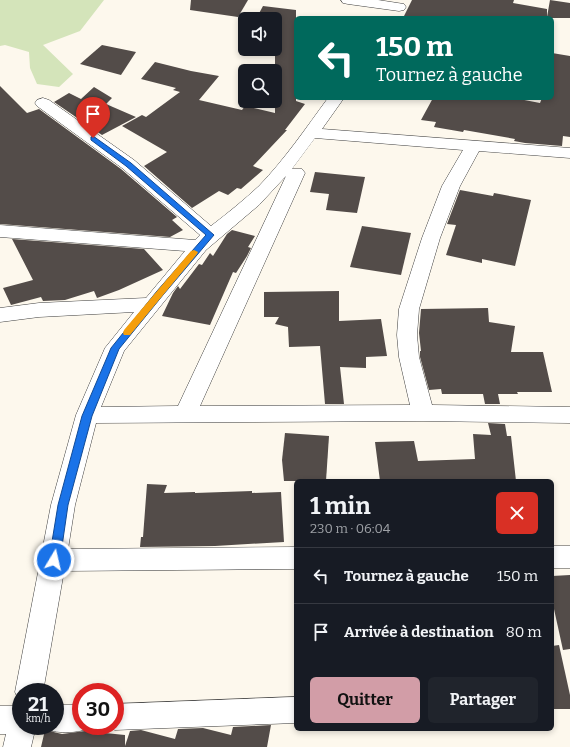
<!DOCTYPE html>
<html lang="fr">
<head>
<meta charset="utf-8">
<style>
  body { margin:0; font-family:Bitter,serif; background:#20242c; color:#f1f3f6; height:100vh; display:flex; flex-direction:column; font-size:15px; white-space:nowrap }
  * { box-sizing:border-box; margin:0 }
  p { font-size:13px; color:#9ea1a6 }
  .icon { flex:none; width:22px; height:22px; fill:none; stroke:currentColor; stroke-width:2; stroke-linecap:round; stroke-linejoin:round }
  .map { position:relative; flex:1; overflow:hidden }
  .details { position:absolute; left:294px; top:479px; width:260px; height:252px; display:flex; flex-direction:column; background:#171b24; border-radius:6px; box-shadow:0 2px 6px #0003 }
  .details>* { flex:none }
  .banner { position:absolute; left:294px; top:16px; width:260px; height:84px; border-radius:6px; box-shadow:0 2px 6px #0003; background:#00695c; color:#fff; overflow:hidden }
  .fabs { position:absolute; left:238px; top:12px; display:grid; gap:8px }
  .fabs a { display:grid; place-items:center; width:44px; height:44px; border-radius:6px; background:#171b24; box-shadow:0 2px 6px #0003; font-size:20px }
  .speed { position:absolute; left:12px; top:683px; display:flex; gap:8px; font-size:20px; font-weight:700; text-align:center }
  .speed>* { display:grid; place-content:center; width:52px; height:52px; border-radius:50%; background:#171b24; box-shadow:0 2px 6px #0003; line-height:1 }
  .speed small { font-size:10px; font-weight:400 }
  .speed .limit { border:6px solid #d22; background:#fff; color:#111 }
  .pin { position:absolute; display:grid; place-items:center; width:34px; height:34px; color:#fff; margin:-41px -17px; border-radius:50% 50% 50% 0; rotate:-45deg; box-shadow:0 0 4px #0007 }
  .pin .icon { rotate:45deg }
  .me { position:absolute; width:44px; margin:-22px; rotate:9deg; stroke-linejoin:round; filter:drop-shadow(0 0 3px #0008) }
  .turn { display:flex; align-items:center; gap:14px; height:84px; padding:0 16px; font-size:18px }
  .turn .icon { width:52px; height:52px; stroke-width:2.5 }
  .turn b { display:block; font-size:28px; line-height:34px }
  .round { display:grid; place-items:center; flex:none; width:42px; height:42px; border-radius:6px; background:#20242c }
  .head { display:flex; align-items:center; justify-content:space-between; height:68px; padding:0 16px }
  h1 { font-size:24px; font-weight:700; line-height:30px }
  .cta { display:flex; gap:8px; margin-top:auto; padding:8px 16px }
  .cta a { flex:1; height:46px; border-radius:6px; background:#d29da7; color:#111; font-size:16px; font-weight:700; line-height:46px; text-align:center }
  .cta a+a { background:#20242c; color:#f1f3f6 }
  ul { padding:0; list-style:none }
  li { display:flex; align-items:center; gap:12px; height:56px; padding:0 16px; border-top:1px solid #363941 }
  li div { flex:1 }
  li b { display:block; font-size:15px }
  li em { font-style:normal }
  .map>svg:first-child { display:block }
</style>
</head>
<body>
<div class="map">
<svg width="570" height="747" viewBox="0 0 570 747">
  <rect width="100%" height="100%" fill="#fdf8ed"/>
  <polygon fill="#d4e4ba" points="0,0 104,0 80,31 43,45 73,74 59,87 37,84 30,68 29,52 5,45 0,46"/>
  <g fill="#534c49">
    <polygon points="191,0 248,0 238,17 190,10"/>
    <polygon points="412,0 514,0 513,3 547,9 547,17 550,0 570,3 570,18 403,18"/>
    <polygon points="263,6 296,10 296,101 305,104 285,130 287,130 253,166 263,170 241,189 237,188 228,195 219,191 192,208 144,166 167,152 122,126 142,115 146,117 180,92 173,90 176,88 141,79 155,62 191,71 219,76 199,100 242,110 245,106 275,113 275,19 256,19"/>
    <polygon points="102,45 136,52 121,75 80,64"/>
    <polygon points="552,53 570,56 570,137 563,136 562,146 525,143 514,141 515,139 464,130 463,132 434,127 436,122 421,120 433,98 514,98 540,103 542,98 552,98"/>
    <polygon points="0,86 27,113 39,109 121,169 177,217 172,220 183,230 170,237 0,224"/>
    <polygon points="94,87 112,98 106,104 136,117 102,135 54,102 69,93 81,99"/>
    <polygon points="315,172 365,177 357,213 326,210 329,194 310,192"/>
    <polygon points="460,190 493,196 494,193 531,200 515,266 482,259 482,263 446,255 456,225 447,224"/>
    <polygon points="362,226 411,233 401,275 350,267"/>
    <polygon points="232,230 255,236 248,247 251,248 247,256 236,273 233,272 210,325 162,316 173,293 178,286 180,289 199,264 202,265 210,253 213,256 227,234"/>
    <polygon points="12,239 144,249 163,270 119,290 97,298 94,291 65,300 43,301 41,297 11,305 3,288 33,280"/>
    <polygon points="339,291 339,321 381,319 387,356 366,357 366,368 340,367 344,404 325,404 320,346 289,347 288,327 275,324 279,317 264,317 264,292"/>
    <polygon points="488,308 489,322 515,326 511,352 543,352 552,392 517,392 518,394 498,394 500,404 485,404 483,394 442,394 441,389 429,390 420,357 420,351 421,351 419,333 421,309"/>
    <polygon points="488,423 505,424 507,436 511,436 516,481 380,481 375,442 414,441 418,461 475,459 473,434 491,435"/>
    <polygon points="285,433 329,436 326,481 284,481 282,460"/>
    <polygon points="147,484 167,485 164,493 195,492 195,493 252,491 252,493 281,492 284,542 215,546 140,547 141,537 143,537"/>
    <polygon points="570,575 570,649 563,650 552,600 552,576"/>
    <polygon points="559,645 570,695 570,709 552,709 552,646"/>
    <polygon points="271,725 267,747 41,747 45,730 62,734 85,731 125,735 125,746 130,731 141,730 175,739 178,729 203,728 231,735 233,727"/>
  </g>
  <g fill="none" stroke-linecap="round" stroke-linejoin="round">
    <g stroke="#3f3f3f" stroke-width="1">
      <g id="street">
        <polygon points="341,0 378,0 404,4 406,7 404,10 399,11 348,4 343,3"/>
        <path d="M43 98 49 100 134 160 211 226C228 213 244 200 259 186 285 159 306 128 328 98H344L322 129 570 148V158L479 151 460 186 440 238 419 309 417 335 419 357 432 405 570 407V423L423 421 96 423 75 505 68 549 296 547V569L64 571 43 692H21V702L19 701 15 692 51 505 76 415 105 348 134 312 39 317 0 322V308L39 303 146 298 185 251 0 237V225L195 240 200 235 122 168 37 106 35 103 37 100ZM315 138 463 150 442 186 422 238 399 309 397 335 399 357 410 405 200 406 305 173 302 169H292ZM286 176 178 406 101 407 124 351 206 250 259 205Z"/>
        <rect x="552" y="546" width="18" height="22"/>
        <polygon points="296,697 296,723 115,730 105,726 115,726 115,704"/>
        <path d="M55 705H81V726H91V728C76 733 60 734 45 729L44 726H55Z"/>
        <polygon points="0,706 21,706 21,726 36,726 31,747 3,747 6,734 0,734"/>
      </g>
    </g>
    <use href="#street" fill="#fff" fill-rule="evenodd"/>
  </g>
  <polygon fill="#1a73e8" stroke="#114b97" points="93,136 131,163 214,235 163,295 119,349 92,416 68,505 60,560 58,564 54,565 50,564 49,560 58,505 82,416 111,348 157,291 206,235 126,166 91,140 91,137"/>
  <polygon fill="#f59e0b" points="194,250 198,252 197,254 130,335 124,335 123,333 124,330 191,251"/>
</svg>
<div class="fabs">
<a><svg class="icon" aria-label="sound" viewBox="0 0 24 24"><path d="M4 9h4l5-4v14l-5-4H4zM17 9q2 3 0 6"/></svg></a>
<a><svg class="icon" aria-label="search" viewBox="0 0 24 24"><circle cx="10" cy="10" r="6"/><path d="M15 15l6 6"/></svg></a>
</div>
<div class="speed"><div>21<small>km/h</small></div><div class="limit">30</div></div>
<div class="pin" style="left:93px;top:138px;background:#d93025"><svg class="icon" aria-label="arrive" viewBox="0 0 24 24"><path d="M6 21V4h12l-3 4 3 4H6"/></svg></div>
<svg class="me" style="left:54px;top:560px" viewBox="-20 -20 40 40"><circle r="17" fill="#1a73e8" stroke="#fff" stroke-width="3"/><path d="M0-11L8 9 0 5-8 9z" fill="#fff"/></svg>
<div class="banner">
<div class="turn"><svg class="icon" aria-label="left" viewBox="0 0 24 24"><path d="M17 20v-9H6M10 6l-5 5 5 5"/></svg><div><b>150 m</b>Tournez à gauche</div></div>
</div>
<section class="details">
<div class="head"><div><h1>1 min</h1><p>230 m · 06:04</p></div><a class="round" style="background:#d93025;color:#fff"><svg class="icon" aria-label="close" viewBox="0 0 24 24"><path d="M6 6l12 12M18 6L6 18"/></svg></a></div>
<ul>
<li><svg class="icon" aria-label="left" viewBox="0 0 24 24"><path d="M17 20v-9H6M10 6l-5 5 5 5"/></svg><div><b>Tournez à gauche</b></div><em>150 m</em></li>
<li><svg class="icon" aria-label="arrive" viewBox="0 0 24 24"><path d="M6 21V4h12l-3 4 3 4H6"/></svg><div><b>Arrivée à destination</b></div><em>80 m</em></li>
</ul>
<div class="cta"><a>Quitter</a><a>Partager</a></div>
</section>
</div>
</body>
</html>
